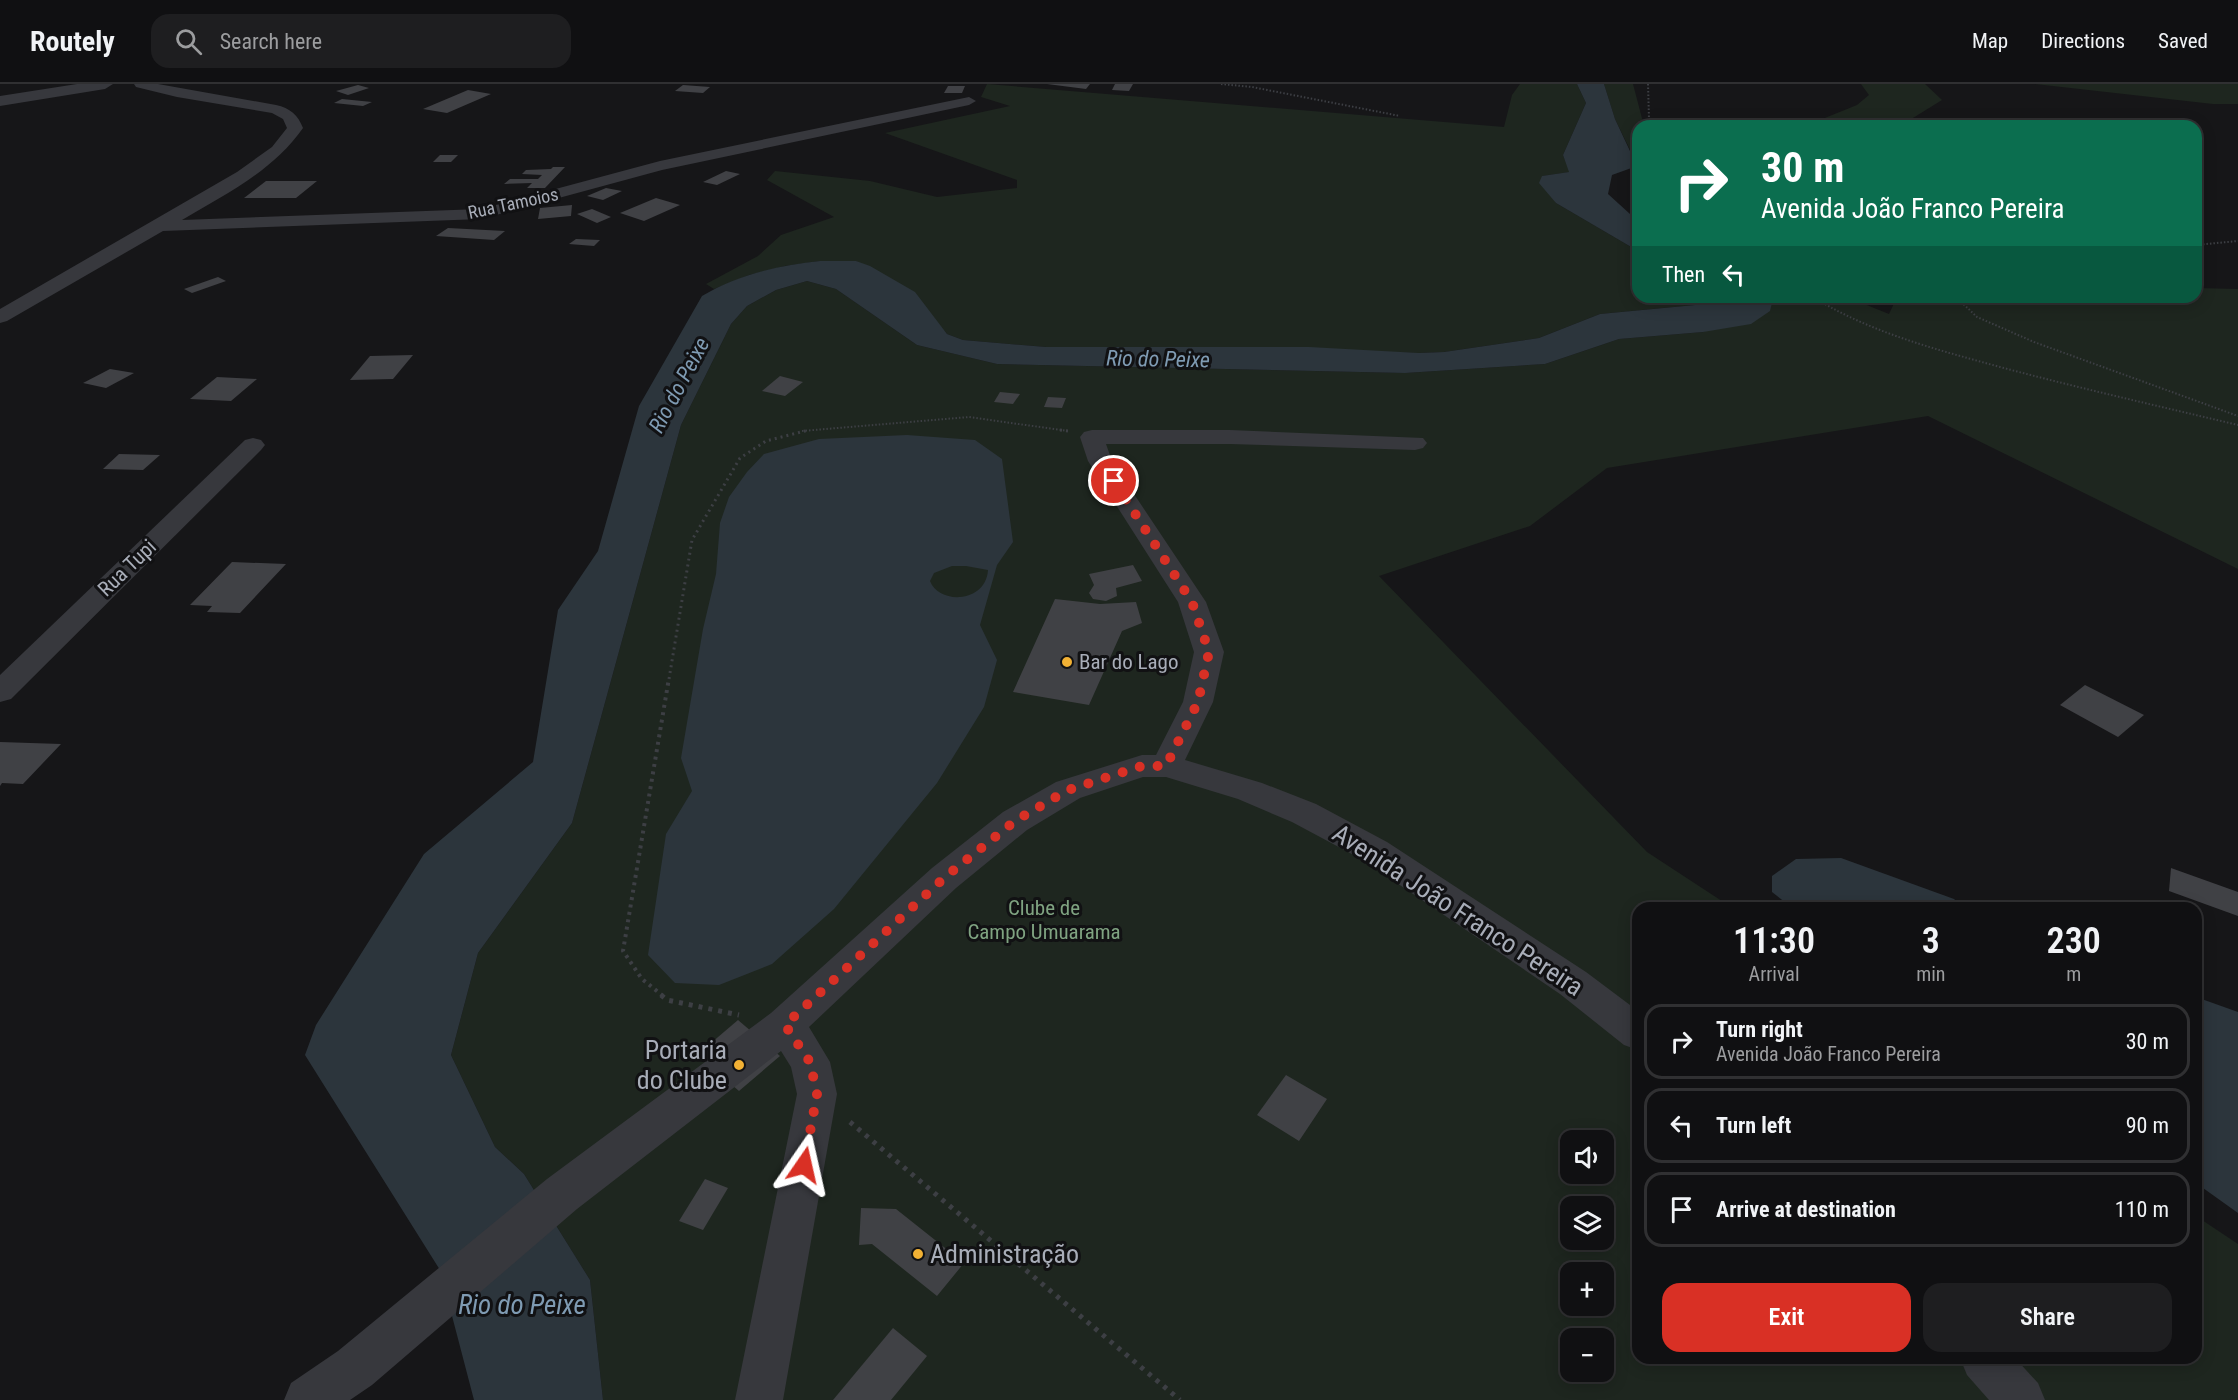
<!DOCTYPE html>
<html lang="en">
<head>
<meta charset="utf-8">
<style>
  body { margin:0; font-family:"Roboto Condensed",sans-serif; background:#1e1e20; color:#f1f3f6; height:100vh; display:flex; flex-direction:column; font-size:22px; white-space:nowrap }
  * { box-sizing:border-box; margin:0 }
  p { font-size:20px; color:#9c9d9f }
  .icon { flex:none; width:33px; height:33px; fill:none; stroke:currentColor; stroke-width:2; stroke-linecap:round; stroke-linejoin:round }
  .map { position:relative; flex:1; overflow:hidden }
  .sheet { position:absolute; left:1632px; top:818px; width:570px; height:462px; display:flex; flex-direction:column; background:#101012; border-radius:18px; box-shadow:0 3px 15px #0003,0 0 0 2px #303032 }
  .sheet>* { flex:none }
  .banner { position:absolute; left:1632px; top:36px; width:570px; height:183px; border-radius:18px; box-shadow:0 3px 15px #0003,0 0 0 2px #303032; background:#0b6e4f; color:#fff; overflow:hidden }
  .buttons { position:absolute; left:1560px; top:1046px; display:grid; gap:12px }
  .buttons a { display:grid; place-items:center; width:54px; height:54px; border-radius:12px; background:#101012; box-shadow:0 3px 15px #0003,0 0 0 2px #303032; font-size:30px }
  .pin { position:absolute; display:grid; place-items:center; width:51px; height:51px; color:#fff; margin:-26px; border:3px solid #fff; border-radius:50%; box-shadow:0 2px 6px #0007 }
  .me { position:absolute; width:66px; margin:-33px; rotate:11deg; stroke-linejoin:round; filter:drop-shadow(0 0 4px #0008) }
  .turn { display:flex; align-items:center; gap:21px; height:126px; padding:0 30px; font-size:27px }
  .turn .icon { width:78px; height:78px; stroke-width:2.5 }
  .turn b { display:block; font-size:42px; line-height:51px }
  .then { display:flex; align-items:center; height:57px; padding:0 30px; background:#0003; gap:12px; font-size:22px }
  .eta { display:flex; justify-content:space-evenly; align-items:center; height:102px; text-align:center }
  .eta b { font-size:36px; font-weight:600; line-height:42px }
  .primary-button { display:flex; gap:12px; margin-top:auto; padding:12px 30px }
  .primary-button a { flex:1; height:69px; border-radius:18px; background:#d93025; color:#fff; font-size:24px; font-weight:600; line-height:69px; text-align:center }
  .primary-button a+a { background:#1e1e20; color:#f1f3f6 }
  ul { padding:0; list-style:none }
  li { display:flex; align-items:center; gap:18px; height:75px; margin:0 12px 9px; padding:0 18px; border:3px solid #303032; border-radius:18px }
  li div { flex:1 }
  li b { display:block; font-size:22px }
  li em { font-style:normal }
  header { display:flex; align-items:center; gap:36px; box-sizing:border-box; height:84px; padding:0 30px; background:#101012; border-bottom:2px solid #303032 }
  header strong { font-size:28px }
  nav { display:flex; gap:33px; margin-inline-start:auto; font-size:21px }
  .search { width:420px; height:54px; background:#1e1e20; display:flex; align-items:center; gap:15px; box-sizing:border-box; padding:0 21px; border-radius:18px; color:#9c9d9f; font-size:22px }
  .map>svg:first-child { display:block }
</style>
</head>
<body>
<header>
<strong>Routely</strong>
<div class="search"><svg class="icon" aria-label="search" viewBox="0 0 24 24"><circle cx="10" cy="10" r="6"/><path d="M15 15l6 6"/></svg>Search here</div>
<nav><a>Map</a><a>Directions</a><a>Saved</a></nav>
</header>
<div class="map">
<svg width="2238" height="1316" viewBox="0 0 2238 1316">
  <rect width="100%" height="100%" fill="#161618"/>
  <g fill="#1e261f" fill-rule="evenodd">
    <polygon points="987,0 1504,43 1512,11 1520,0 1577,0 1586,19 1563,71 1570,88 1543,92 1556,119 1638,167 1638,213 1703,215 1695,221 1600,230 1539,254 1444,268 1419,269 1046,263 963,256 947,250 940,242 856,177 820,177 785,182 749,191 714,205 706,200 758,172 781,151 834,133 767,96 775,87 870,97 937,113 1017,104 1017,96 885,49 1010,22 981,13"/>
    <polygon points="1604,0 1633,0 1644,42 1638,42 1638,82 1615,35"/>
    <polygon points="1861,0 1925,0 1942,16 1900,42 1805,42 1857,21 1869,11"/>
    <polygon points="2035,0 2238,0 2238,20 2213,20"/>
    <path d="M807 197 836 205 917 261 997 280 1405 289 1545 280 1619 255 1703 248 1772 219 1769 213H1847L1889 230 1897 213H2196V204L2238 205V485L1928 332 1607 384 1530 442 1379 492 1647 768 1731 823 1638 824V1274H2196V1132L2238 1160V1316H603L590 1196 524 1090 495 1063 451 971 478 869 572 739 681 341 731 240 747 222 776 206ZM1570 1056H1604V1089H1570ZM1570 1122H1604V1155H1570ZM1570 1188H1604V1221H1570ZM1570 1254H1604V1287H1570Z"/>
  </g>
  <g fill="#2c353c" fill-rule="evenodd">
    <polygon points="1577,0 1604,0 1615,35 1637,82 1612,91 1608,110 1630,130 1638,134 1638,167 1556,119 1539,99 1542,92 1569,88 1563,71 1586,19"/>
    <path d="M820 177H856L870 182 915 208 947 250 963 256 1046 263H1309L1419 269 1444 268 1539 254 1600 230 1695 221 1703 213H1769L1772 219 1770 227 1751 240 1703 248 1619 255 1545 280 1405 289 997 280 917 261 836 205 807 197 776 206 747 222 731 240 681 341 572 739 478 869 451 971 495 1063 524 1090 590 1196 603 1316H474L440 1186 305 971 316 941 424 770 533 678 558 526 598 467 639 322 702 212C737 191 779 181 820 177Z"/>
    <path d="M907 351 975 356 1002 375 1013 458 997 481 980 541 997 576 984 623 937 699 834 825 772 880 719 901 675 899 648 871 666 750 692 707 681 674 703 545 716 490 720 439 729 413 747 388 764 370 819 355ZM952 482H966L988 486C986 519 939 521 930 497L934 489Z"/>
    <polygon points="1841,774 1954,815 1963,823 1791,823 1772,808 1772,792 1796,775"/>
    <polygon points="2196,913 2238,928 2238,1129 2196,1099"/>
  </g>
  <g fill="#404145">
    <polygon points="1047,0 1090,0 1086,5"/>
    <polygon points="1115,0 1133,0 1129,7 1112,6"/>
    <polygon points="358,1 369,4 348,11 336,7"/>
    <polygon points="683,1 710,3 703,9 675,7"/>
    <polygon points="948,2 965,2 962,9 944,9"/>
    <polygon points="468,6 491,10 447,29 423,25"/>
    <polygon points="342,15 372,18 363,22 334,19"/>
    <polygon points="440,71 458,71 451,78 433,78"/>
    <polygon points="553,83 565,83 545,104 527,104 532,99 504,100 510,95 538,95 542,91 522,90 526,86 551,85"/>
    <polygon points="726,87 740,90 717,101 703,98"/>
    <polygon points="266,97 317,97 296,114 244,114"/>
    <polygon points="606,104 622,107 603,116 587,112"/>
    <polygon points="656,114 680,121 644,137 620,129"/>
    <polygon points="572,121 571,132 538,135 540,124"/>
    <polygon points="592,125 611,133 597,139 577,130"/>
    <polygon points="448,144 505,147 494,156 436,152"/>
    <polygon points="576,155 600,156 594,162 569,160"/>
    <polygon points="218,193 226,197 192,209 184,205"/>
    <polygon points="413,271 393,295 350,296 370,272"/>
    <polygon points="110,285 134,289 106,304 83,299"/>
    <polygon points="780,292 803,298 785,312 762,307"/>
    <polygon points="217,293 257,295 231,317 190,315"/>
    <polygon points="1000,308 1020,310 1013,320 994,318"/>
    <polygon points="1048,313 1066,314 1062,324 1044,323"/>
    <polygon points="119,370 160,371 143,386 103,385"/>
    <polygon points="232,478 286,480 240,529 207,528 212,522 190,521"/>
    <polygon points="1133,481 1142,497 1116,504 1117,512 1106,517 1093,515 1089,509 1094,501 1089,490"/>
    <polygon points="1055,515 1100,520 1136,518 1142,539 1122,547 1089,621 1013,608"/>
    <polygon points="2085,601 2144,631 2118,653 2060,621"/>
    <polygon points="0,658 61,660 23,700 2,699 0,702"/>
    <polygon points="2171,784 2238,808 2238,832 2169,807"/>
    <polygon points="738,936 780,972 739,1007 697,971"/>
    <polygon points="1286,991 1327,1015 1299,1057 1257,1031"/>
    <polygon points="705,1095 728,1104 703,1146 679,1137"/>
    <polygon points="861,1124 896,1125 964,1179 937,1212 872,1160 859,1161"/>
    <polygon points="893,1244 927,1272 891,1316 833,1316"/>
  </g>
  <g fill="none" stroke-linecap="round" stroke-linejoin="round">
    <g stroke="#3d3f44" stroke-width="2" stroke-dasharray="1.5 2" stroke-linecap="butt">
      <polyline points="1221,0 1252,3 1400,32"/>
      <polyline points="1648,0 1649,35 1655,42"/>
      <polyline points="2196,161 2238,157"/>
      <path d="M1813 213C1871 249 1935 265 2000 283 2079 304 2158 322 2238 341"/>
      <polyline points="1956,213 1977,233 2034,258 2238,332"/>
      <polyline points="802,347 969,333 1068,347"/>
    </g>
    <g stroke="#3d3f44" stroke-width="3" stroke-dasharray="2 4" stroke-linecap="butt">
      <polyline points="1060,346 1068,347"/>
      <polyline points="669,595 692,456 740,374 766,357 809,346"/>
    </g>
    <polyline stroke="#3d3f44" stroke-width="4" stroke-dasharray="3 4.5" stroke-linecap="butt" points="663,912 642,895 623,867 669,594"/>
    <g stroke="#3d3f44" stroke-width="5" stroke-dasharray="4 6" stroke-linecap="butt">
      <polyline points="661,911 667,916 739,931"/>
      <polyline points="850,1038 1180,1316"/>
    </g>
    <g fill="#37383d" fill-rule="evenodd">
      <path d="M134 0H158L276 21C290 24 298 31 303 44 273 87 226 110 182 136L481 125 660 77 969 13 976 17 969 21 662 86 481 135 163 147 7 237 0 239V225L237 88 272 63 287 44 283 35 272 29 177 13 136 3Z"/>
      <polygon points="1092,346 1230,346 1423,354 1427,359 1423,364 1415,366 1230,360 1106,360 1112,377 1206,518 1224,568 1213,618 1185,676 1262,699 1316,720 1387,758 1586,888 1638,927 1638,966 1624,961 1560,910 1363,776 1292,738 1238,715 1166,693 1143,693 1080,714 1027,746 956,804 809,943 830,978 837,1010 783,1316 735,1316 797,1010 791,983 781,967 577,1125 372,1301 350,1316 284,1316 291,1299 338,1267 547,1095 771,929 932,784 1003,728 1056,698 1142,671 1156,671 1183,618 1194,568 1178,518 1088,377 1080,353 1084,348"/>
      <polygon points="253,354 261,356 265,361 261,366 11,615 0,618 0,591 245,356"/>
      <polygon points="1960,1274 2015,1274 2038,1299 2045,1316 1989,1316 1967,1291"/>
    </g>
    <polygon fill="#37383d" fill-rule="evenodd" points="77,0 113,0 105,5 0,22 0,12"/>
  </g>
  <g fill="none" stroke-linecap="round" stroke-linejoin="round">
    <polyline stroke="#d93025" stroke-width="10" stroke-dasharray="0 18" points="804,1081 817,1010 810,978 785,941 944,794 1015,737 1068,706 1142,682 1166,682 1198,618 1209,568 1192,518 1114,397"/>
  </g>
  <g fill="#f2b134" stroke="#111113" stroke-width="2">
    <circle cx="1067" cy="578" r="6"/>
    <circle cx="739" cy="981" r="6"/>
    <circle cx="918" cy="1170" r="6"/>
  </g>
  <g text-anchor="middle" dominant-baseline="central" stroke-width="6" stroke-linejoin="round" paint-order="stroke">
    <g font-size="18" fill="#a8adb8" stroke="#111113">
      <text transform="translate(513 119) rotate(-12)">Rua Tamoios</text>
    </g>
    <g font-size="21" fill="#a8adb8" stroke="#111113">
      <text transform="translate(127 484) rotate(-44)">Rua Tupi</text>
    </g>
    <g font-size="21" fill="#a8adb8" stroke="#111113" text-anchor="start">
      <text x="1079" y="578">Bar do Lago</text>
    </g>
    <g font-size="21" fill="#7fa381" stroke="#111113">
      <text x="1044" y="824">Clube de<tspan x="1044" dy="24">Campo Umuarama</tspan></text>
    </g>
    <g font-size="22" font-style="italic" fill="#7f9bb3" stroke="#111113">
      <text transform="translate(1158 275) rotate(1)">Rio do Peixe</text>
      <text transform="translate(679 301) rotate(-62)">Rio do Peixe</text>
    </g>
    <g font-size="26" fill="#a8adb8" stroke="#111113">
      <text transform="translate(1458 826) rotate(33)">Avenida João Franco Pereira</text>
    </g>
    <g font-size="26" fill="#a8adb8" stroke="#111113" text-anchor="end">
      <text x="727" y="966">Portaria<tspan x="727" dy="30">do Clube</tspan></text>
      <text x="930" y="1170" text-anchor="start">Administração</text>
    </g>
    <g font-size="27" font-style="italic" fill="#7f9bb3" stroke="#111113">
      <text x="522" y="1221">Rio do Peixe</text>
    </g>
  </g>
</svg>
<div class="buttons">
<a><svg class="icon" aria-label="sound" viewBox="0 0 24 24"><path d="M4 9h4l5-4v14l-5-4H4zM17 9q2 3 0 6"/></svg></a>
<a><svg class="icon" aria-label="layers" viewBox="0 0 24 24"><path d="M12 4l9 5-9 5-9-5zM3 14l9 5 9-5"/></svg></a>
<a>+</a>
<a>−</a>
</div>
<div class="pin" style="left:1114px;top:397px;background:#d93025"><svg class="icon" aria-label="arrive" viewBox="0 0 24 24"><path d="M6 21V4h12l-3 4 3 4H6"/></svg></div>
<svg class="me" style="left:804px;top:1081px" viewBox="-20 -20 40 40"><path d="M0-17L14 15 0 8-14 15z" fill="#d93025" stroke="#fff" stroke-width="4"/></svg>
<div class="banner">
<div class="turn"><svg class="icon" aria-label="right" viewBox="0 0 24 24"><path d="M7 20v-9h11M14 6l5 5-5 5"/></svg><div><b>30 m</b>Avenida João Franco Pereira</div></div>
<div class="then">Then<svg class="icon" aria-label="left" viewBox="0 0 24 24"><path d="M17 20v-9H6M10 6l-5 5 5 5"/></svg></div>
</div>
<section class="sheet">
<div class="eta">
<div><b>11:30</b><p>Arrival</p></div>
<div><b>3</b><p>min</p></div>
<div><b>230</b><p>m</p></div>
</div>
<ul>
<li><svg class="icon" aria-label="right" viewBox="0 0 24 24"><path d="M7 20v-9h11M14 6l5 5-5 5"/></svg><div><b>Turn right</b><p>Avenida João Franco Pereira</p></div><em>30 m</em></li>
<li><svg class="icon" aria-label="left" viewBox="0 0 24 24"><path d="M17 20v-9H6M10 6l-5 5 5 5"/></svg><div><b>Turn left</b></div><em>90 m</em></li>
<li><svg class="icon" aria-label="arrive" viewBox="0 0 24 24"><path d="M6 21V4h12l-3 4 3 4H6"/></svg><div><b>Arrive at destination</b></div><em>110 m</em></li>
</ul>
<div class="primary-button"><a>Exit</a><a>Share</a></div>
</section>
</div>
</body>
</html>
